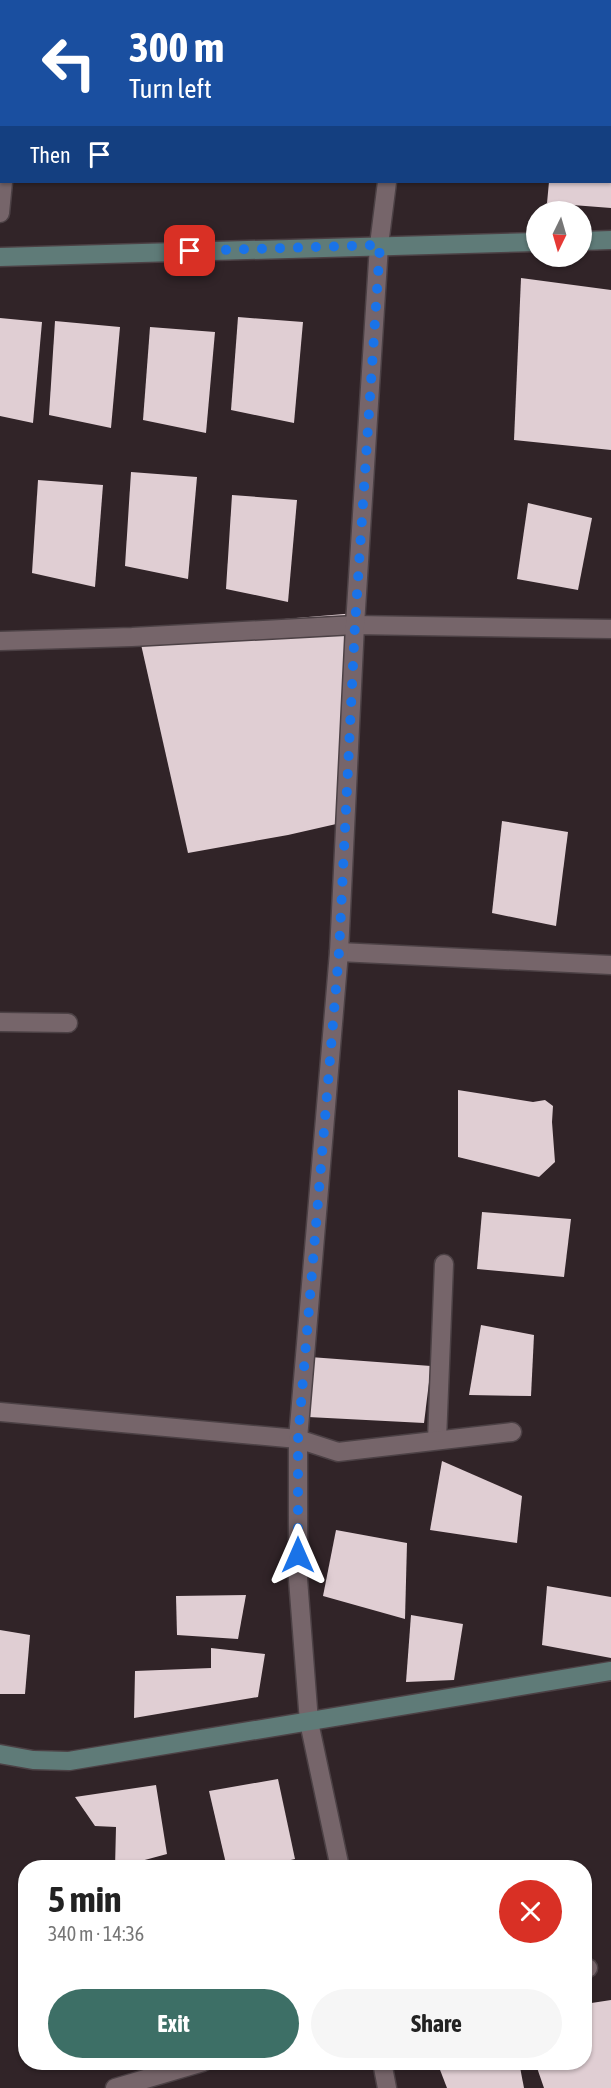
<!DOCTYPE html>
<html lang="en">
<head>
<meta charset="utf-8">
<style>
  body { margin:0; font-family:"Asap Condensed",sans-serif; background:#f6f6f6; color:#222; height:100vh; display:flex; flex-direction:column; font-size:22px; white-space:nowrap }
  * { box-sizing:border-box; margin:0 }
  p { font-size:20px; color:#767676 }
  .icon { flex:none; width:33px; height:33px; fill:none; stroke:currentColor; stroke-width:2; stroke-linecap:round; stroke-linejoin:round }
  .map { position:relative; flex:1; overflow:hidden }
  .details { position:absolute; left:18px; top:1860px; width:574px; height:210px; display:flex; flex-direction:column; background:#fff; border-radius:24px; box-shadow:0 2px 4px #0004 }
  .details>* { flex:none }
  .top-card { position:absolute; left:0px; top:0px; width:612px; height:183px; box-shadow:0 2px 4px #0004; background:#1a4fa0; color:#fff; overflow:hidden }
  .needle { width:39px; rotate:185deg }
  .tools { position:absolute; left:526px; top:201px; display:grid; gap:12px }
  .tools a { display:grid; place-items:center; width:66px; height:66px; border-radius:50%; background:#fff; box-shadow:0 2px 4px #0004; font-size:30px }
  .pin { position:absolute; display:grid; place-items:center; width:51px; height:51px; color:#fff; margin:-26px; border-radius:12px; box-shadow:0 3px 9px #0006 }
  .me { position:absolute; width:66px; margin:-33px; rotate:0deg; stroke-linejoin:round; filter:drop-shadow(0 0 4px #0008) }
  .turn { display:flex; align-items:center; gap:21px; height:126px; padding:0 30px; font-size:27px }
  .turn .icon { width:78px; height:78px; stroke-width:2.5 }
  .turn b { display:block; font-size:42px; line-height:51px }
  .then { display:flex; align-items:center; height:57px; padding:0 30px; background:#0003; gap:12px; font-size:22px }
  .round { display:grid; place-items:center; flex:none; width:63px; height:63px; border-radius:32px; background:#f6f6f6 }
  .head { display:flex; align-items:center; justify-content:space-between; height:102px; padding:0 30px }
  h1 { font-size:36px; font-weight:700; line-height:45px }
  .action { display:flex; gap:12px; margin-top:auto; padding:12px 30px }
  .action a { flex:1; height:69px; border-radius:36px; background:#3d6f66; color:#fff; font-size:24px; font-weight:700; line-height:69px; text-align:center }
  .action a+a { background:#f6f6f6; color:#222 }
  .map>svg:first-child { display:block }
</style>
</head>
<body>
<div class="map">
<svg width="611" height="2088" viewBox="0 0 611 2088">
  <rect width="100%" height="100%" fill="#312428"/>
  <g fill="#e0ced3">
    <polygon points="549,182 611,182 611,208 547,203"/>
    <polygon points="521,278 611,290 611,450 514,440"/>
    <polygon points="238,317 303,322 294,423 231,410"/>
    <polygon points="0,318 42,322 33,423 0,416"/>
    <polygon points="55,321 120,327 111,428 49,415"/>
    <polygon points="150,327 215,332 206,433 143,420"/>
    <polygon points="131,472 197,477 188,579 125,566"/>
    <polygon points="38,480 103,485 95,587 32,573"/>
    <polygon points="232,495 297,500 288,602 226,589"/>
    <polygon points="528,503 592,518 578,590 517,579"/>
    <polygon points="356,613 345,822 288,835 188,853 138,631"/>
    <polygon points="502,821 568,832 556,926 492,913"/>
    <polygon points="458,1090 533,1102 545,1100 553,1106 552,1122 555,1162 539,1177 458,1157"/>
    <polygon points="482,1212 571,1219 564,1277 477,1269"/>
    <polygon points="481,1325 534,1335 531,1396 469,1395"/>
    <polygon points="310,1357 431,1366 424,1423 308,1417"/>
    <polygon points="442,1461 522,1496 517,1543 430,1530"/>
    <polygon points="336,1530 407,1543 405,1619 323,1596"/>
    <polygon points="547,1586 611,1597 611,1658 542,1645"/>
    <polygon points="246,1595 238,1639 177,1635 176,1596"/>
    <polygon points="411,1615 463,1624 454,1680 406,1682"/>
    <polygon points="0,1630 30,1635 25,1694 0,1694"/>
    <polygon points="211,1648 265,1654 258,1697 134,1718 135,1671 211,1668"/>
    <polygon points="278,1779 295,1859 257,1868 227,1868 209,1791"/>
    <polygon points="156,1785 167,1854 115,1868 116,1827 95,1826 75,1797"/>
    <polygon points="611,2000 611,2088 544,2088 535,2062 585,2062 585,2004"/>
    <polygon points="437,2062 519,2062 524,2088 447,2088"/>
  </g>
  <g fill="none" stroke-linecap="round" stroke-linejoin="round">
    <g stroke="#4c4145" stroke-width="21">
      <g id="street">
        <polyline points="23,2 23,0"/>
        <polyline points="408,2 409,0"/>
        <polyline points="0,213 3,182"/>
        <polyline points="0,641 132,637 355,625 611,629"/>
        <polyline points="339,952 611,965"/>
        <polyline points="0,1022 68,1023"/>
        <polyline points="0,1412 298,1439 339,952 355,625 379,245 387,182"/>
        <polyline points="437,1440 444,1264"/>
        <polyline points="340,1868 309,1722 298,1579 298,1439 338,1452 512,1432"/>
        <polyline points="585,1968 588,1968"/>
        <polyline points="382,2062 387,2088"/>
        <polyline points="115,2088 203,2062"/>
      </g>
    </g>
    <g stroke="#4c4145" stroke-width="21">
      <g id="secondary">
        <polyline points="582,241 611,240"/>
        <polyline points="0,257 537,242"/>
        <polyline points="0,1754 33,1760 69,1761 611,1671"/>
      </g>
    </g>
    <use href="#street" stroke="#76656a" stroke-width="18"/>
    <use href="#secondary" stroke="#5f7b78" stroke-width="18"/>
  </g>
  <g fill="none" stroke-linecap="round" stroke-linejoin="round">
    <polyline stroke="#1a73e8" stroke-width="10" stroke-dasharray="0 18" points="190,251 380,245 355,625 339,952 298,1439 298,1555"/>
  </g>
</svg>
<div class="tools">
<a><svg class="needle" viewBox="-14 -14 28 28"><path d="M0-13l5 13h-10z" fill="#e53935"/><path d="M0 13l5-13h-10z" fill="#767676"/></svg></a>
</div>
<div class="pin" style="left:190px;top:251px;background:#d93025"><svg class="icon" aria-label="arrive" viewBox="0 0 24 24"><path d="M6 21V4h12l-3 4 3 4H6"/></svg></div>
<svg class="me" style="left:298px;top:1555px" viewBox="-20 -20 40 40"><path d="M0-17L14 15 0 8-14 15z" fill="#1a73e8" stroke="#fff" stroke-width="4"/></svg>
<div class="top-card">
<div class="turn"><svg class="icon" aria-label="left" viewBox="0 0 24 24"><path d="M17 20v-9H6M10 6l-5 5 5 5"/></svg><div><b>300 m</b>Turn left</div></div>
<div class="then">Then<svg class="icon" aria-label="arrive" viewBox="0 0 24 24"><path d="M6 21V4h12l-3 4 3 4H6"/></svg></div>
</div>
<section class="details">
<div class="head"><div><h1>5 min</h1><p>340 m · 14:36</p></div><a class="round" style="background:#d93025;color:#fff"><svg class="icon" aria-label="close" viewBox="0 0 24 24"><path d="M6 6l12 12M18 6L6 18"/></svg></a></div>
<div class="action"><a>Exit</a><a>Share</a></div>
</section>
</div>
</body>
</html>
